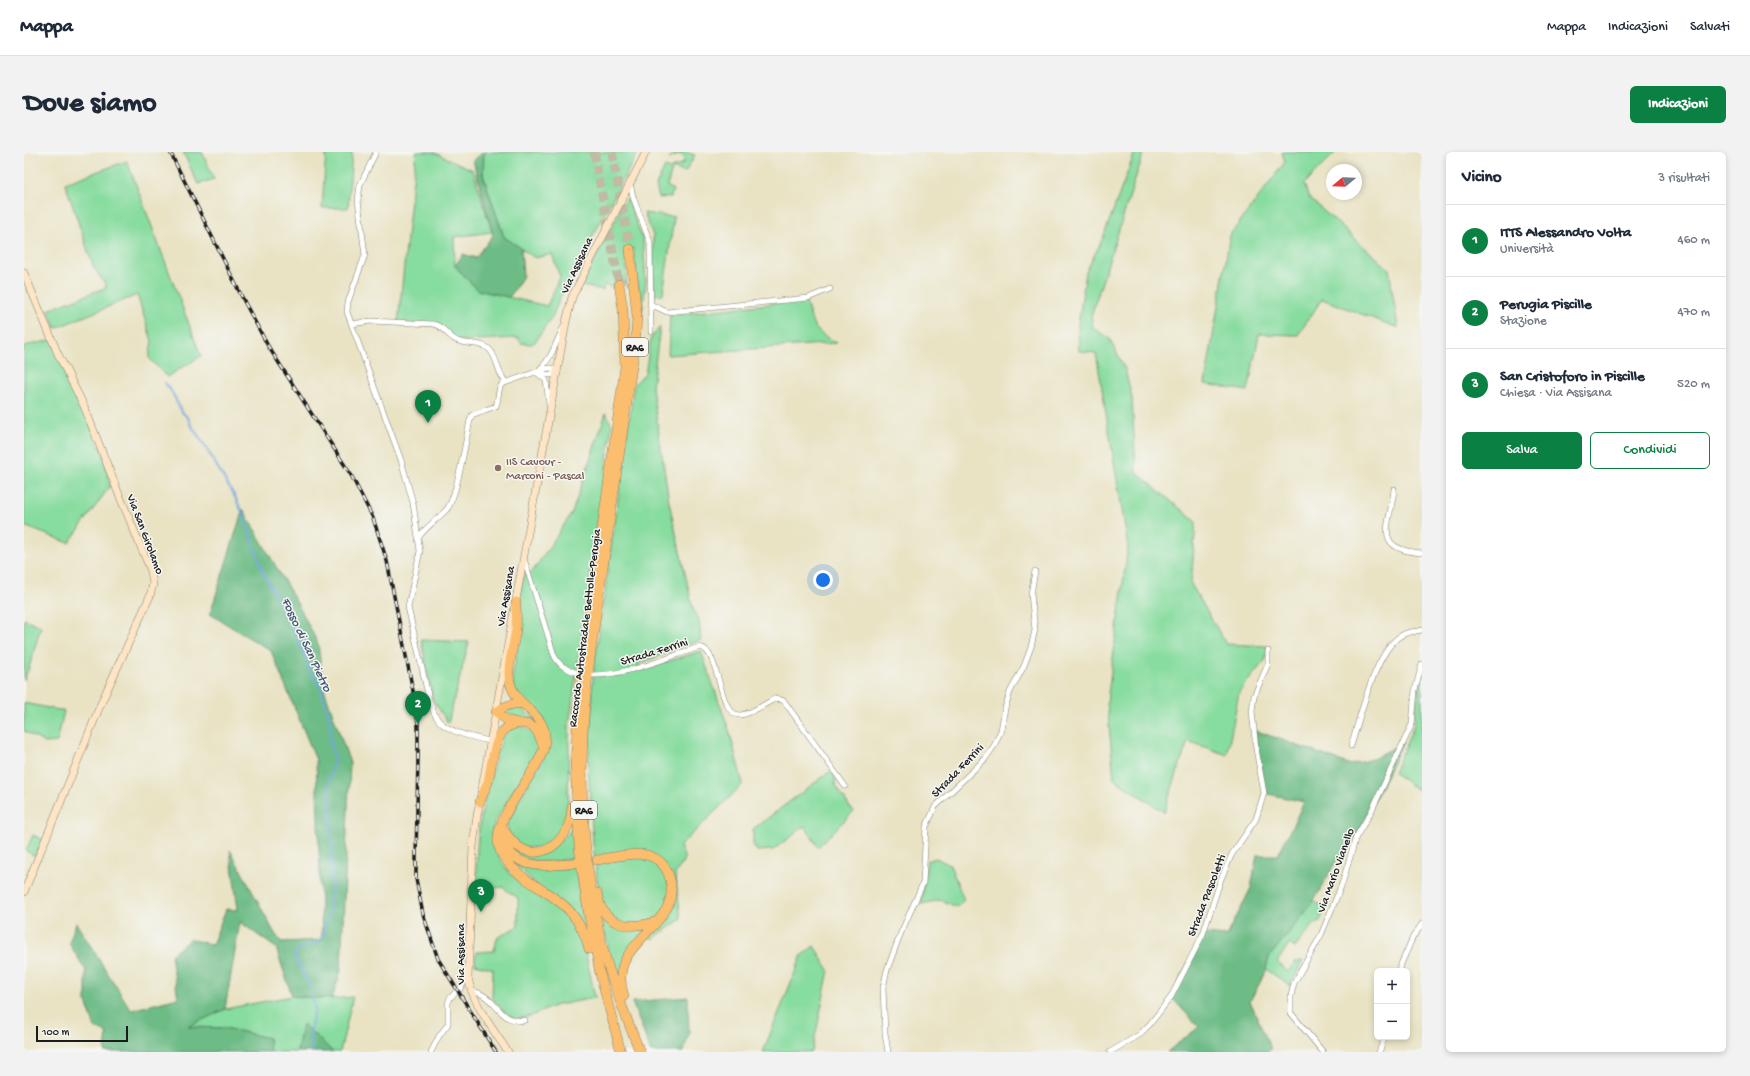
<!DOCTYPE html>
<html lang="it">
<head>
<meta charset="utf-8">
<style>
	body { margin:0; font-family:"Gochi Hand",sans-serif; background:#f2f2f3; color:#1f2937 }
	.controls { position:absolute; right:12px; bottom:12px; display:grid; overflow:hidden; border-radius:6px; box-shadow:0 2px 6px #0003 }
	.controls button { width:36px; height:36px; display:grid; place-items:center; padding:0; border:0; border-bottom:1px solid #e0e1e3; background:#fff; color:#1f2937; font:20px sans-serif }
	.compass { position:absolute; left:1302px; top:12px; width:36px; height:36px; border-radius:50%; background:#fff; box-shadow:0 2px 6px #0003; rotate:251deg }
	.scale { position:absolute; left:12px; bottom:10px; width:92px; box-sizing:border-box; padding-left:4px; border:2px solid #1c1c1c; border-top:0; font-size:11px; line-height:14px; white-space:nowrap; color:#1c1c1c; -webkit-text-stroke:3px #f6f6f2; paint-order:stroke }
	.you { position:absolute; left:799px; top:428px; width:14px; height:14px; margin:-10px; border:3px solid #fff; border-radius:50%; background:#1a73e8; box-shadow:0 0 0 6px #1a73e833 }
	.badge { display:grid; place-items:center; width:26px; height:26px; border-radius:50%; background:#0b8043; color:#fff; font-size:13px; font-weight:700 }
	.pin { position:absolute; translate:-50% -33px; filter:drop-shadow(0 1px 2px #0008) }
	.pin::after { content:''; position:absolute; top:21px; width:14px; height:12px; background:inherit; clip-path:polygon(0 0,100% 0,50% 100%) }
	.list { margin:0; padding:0; list-style:none }
	h2 { display:flex; justify-content:space-between; align-items:center; height:52px; margin:0; padding:0 16px; font-size:17px }
	h2 small { font-size:13px; font-weight:400; color:#747a83 }
	.list li { display:grid; grid-template-columns:26px 1fr auto; gap:12px; align-items:center; box-sizing:border-box; height:72px; padding:0 16px; border-top:1px solid #e0e1e3 }
	.list b { display:block; font-size:15px; white-space:nowrap }
	.list p { margin:0; font-size:13px; white-space:nowrap; color:#747a83 }
	.list em { font-size:13px; font-style:normal; color:#747a83 }
	.actions { display:flex; gap:8px; padding:12px 16px }
	.actions a { flex:1; padding:9px 0; border:1px solid #0b8043; border-radius:6px; text-align:center; font-size:14px; color:#0b8043 }
	.actions .main { background:#0b8043; color:#fff }
	.map { position:relative; flex:none; width:1398px; height:900px; overflow:hidden; border-radius:6px }
	header { display:flex; align-items:center; gap:24px; box-sizing:border-box; height:56px; padding:0 20px; background:#fff; border-bottom:1px solid #e0e1e3 }
	header strong { font-size:19px }
	nav { display:flex; gap:22px; margin-inline-start:auto; font-size:14px }
	.intro { display:flex; align-items:center; justify-content:space-between; box-sizing:border-box; height:96px; padding:0 24px }
	h1 { margin:0; font-size:28px }
	.button { padding:10px 18px; border-radius:6px; background:#0b8043; color:#fff; font-size:14px; font-weight:700 }
	main { display:flex; gap:24px; padding:0 24px }
	aside { flex:1; background:#fff; border-radius:6px; box-shadow:0 2px 6px #0003 }
	.map>svg:first-child { display:block }
	.green { fill:#87dc9f; stroke:#527c5e }
	.forest { fill:#6dbc86; stroke:#446c51 }
	.lines { fill:none; stroke-linecap:round; stroke-linejoin:round }
	.stream { stroke:#74a6df; stroke-width:2 }
	.highway-tunnel { stroke:#c0bba2; stroke-width:9; stroke-dasharray:9 4.5; stroke-linecap:butt }
	.street-casing { stroke:#828070; stroke-width:6 }
	.secondary-casing { stroke:#828070; stroke-width:8 }
	.highway-casing { stroke:#828070; stroke-width:10 }
	.street { stroke:#fff; stroke-width:5 }
	.secondary { stroke:#fde5c5; stroke-width:7 }
	.highway { stroke:#fbbe6e; stroke-width:9 }
	.rail-casing { stroke:#1c1c1c; stroke-width:3.5 }
	.rail { stroke:#f6f6f2; stroke-width:2; stroke-dasharray:6; stroke-linecap:butt }
	.education-dot { fill:#8d6e63; stroke:#f6f6f2; stroke-width:1.5 }
	.labels { text-anchor:middle; stroke-width:3; stroke-linejoin:round; paint-order:stroke }
	.shield { fill:#f6f6f2; stroke:#5d5d5c; stroke-width:1 }
	.shield-label { font-size:11px; font-weight:bold; fill:#1c1c1c }
	.street-label { font-size:12px; fill:#1c1c1c; stroke:#f6f6f2 }
	.education-label { font-size:12px; fill:#785e54; stroke:#f6f6f2; text-anchor:start }
	.water-label { font-size:13px; font-style:italic; fill:#445a74; stroke:#f6f6f2 }
</style>
</head>
<body>
<header>
<strong>Mappa</strong>
<nav><a>Mappa</a><a>Indicazioni</a><a>Salvati</a></nav>
</header>
<div class="intro"><h1>Dove siamo</h1><a class="button">Indicazioni</a></div>
<main>
<div class="map">
<svg width="1398" height="900" viewBox="0 0 1398 900">
	<rect width="100%" height="100%" fill="#f6f6f2"/>
	<filter id="ink" filterUnits="userSpaceOnUse"><feTurbulence type="fractalNoise" baseFrequency=".025" numOctaves="2"/><feDisplacementMap in="SourceGraphic" scale="8" xChannelSelector="R" yChannelSelector="G"/><feConvolveMatrix kernelMatrix="1 2 1 2 8 2 1 2 1" color-interpolation-filters="sRGB"/></filter>
	<filter id="wash" filterUnits="userSpaceOnUse"><feTurbulence type="fractalNoise" baseFrequency=".012" numOctaves="4" result="noise"/><feDisplacementMap in="SourceGraphic" scale="16" xChannelSelector="R" yChannelSelector="G"/><feGaussianBlur stdDeviation="0.9" result="paint"/><feColorMatrix in="noise" values="0 0 0 0 0 0 0 0 0 0 0 0 0 0 0 0 0 1.4 0 .05"/><feComposite in="paint" operator="in"/></filter>
	<g filter="url(#wash)">
		<rect width="100%" height="100%" fill="#e9e3c4"/>
		<!-- green -->
		<path class="green" d="M 159,0 L 178,0 L 190,27 L 174,32 Z
			M 302,0 L 328,0 L 324,56 L 298,56 Z
			M 392,0 L 409,0 L 449,18 L 468,80 L 430,85 L 431,114 L 454,138 L 523,154 L 536,125 L 528,102 L 511,106 L 480,85 L 459,23 L 460,0 L 614,0 L 564,93 L 548,130 L 541,135 L 529,163 L 512,189 L 508,192 L 497,191 L 495,186 L 433,189 L 417,174 L 374,171 Z
			M 654,0 L 662,0 L 671,3 L 661,20 L 647,16 L 660,11 L 660,6 L 657,2 L 645,7 Z
			M 1111,0 L 1120,0 L 1067,164 L 1069,176 L 1085,186 L 1101,217 L 1108,246 L 1112,320 L 1172,370 L 1167,432 L 1202,492 L 1243,494 L 1242,507 L 1215,540 L 1203,603 L 1164,589 L 1140,660 L 1090,627 L 1083,550 L 1104,394 L 1072,201 L 1055,199 L 1054,173 L 1062,120 L 1079,86 Z
			M 1258,0 L 1312,0 L 1280,32 L 1285,46 L 1365,117 L 1374,176 L 1298,147 L 1274,183 L 1235,182 L 1224,239 L 1181,232 L 1206,83 L 1261,10 Z
			M 103,9 L 177,204 L 143,225 L 125,206 L 128,189 L 113,143 L 32,176 L 24,158 L 83,135 L 69,114 L 41,31 Z
			M 641,15 L 648,18 L 643,34 L 649,38 L 647,45 L 635,46 L 632,33 Z
			M 603,46 L 619,88 L 622,129 L 618,161 L 609,96 L 602,99 L 603,137 L 601,130 L 592,132 L 591,137 L 580,132 L 579,138 L 557,134 Z
			M 620,61 L 650,65 L 639,142 L 629,143 L 629,83 Z
			M 781,148 C 790,174 787,178 813,191 L 644,203 L 646,163 Z
			M 636,175 L 628,235 L 645,350 L 669,457 L 675,468 L 677,488 L 614,512 L 618,518 L 677,499 L 705,578 L 719,632 L 656,694 L 661,707 L 651,722 L 657,767 L 629,787 L 617,781 L 593,829 L 576,762 C 591,772 592,778 612,777 L 588,765 L 578,753 L 573,728 L 569,691 L 564,614 L 569,523 L 610,233 L 621,221 L 627,186 Z
			M 28,188 L 81,307 L 86,334 L 45,391 L 0,374 L 0,194 Z
			M 582,261 L 588,274 L 545,574 L 544,664 L 534,687 L 522,695 L 498,696 L 484,679 L 483,670 L 521,603 L 524,587 L 490,537 L 488,525 L 493,501 L 494,451 L 499,425 L 509,419 L 548,361 Z
			M 0,467 L 17,474 L 5,516 L 0,528 Z
			M 397,488 L 445,490 L 424,571 L 409,548 Z
			M 1398,523 L 1398,641 L 1370,621 L 1390,573 L 1394,539 Z
			M 0,551 L 40,559 L 33,590 L 21,591 L 0,579 Z
			M 495,554 L 516,573 L 488,568 L 481,563 L 480,558 Z
			M 497,574 C 512,580 516,588 513,604 L 470,671 L 468,683 L 470,697 L 485,721 L 514,741 L 550,770 L 561,797 L 571,846 L 533,853 L 507,864 L 492,867 L 482,862 L 468,846 L 469,817 L 451,812 L 452,800 L 470,799 L 473,786 L 494,774 L 494,746 L 478,735 L 464,737 L 465,745 L 452,749 C 452,728 452,706 454,685 C 458,650 469,616 479,583 L 487,577 Z
			M 808,618 L 811,626 L 811,632 L 829,660 L 794,695 L 781,674 L 749,698 L 733,699 L 729,692 L 729,677 Z
			M 549,674 L 552,706 C 532,709 514,714 496,703 C 492,700 488,699 486,695 L 496,700 L 509,702 L 541,685 Z
			M 9,683 L 20,688 L 11,704 L 2,699 Z
			M 912,706 L 926,713 L 940,748 L 933,755 L 917,748 L 897,752 L 903,709 Z
			M 485,707 C 491,709 496,714 502,715 C 518,720 536,716 553,714 L 560,775 Z
			M 1290,749 L 1301,756 L 1296,769 L 1288,774 L 1271,796 L 1265,792 L 1253,810 L 1264,820 L 1271,810 L 1279,809 L 1266,834 L 1242,817 L 1245,805 Z
			M 790,794 L 805,818 L 788,900 L 739,900 L 778,803 Z
			M 268,844 L 308,847 L 329,845 L 316,900 L 308,900 L 278,874 L 273,900 L 246,900 L 244,886 L 201,876 L 163,875 L 201,857 Z"/>
		<!-- forest -->
		<path class="forest" d="M 460,0 L 459,23 L 480,85 L 497,96 L 499,124 L 487,143 L 484,145 L 454,138 L 431,114 L 439,102 L 452,106 L 469,83 L 449,8 Z
			M 219,357 L 278,460 L 294,492 L 300,537 L 326,611 L 317,818 L 308,847 L 268,844 L 252,796 L 216,770 L 201,857 L 164,875 L 201,876 L 245,886 L 246,900 L 81,900 L 83,881 L 71,876 L 62,850 L 62,819 L 45,791 L 52,771 L 107,858 L 154,846 L 147,803 L 166,787 L 188,793 L 202,757 L 214,758 L 206,698 L 250,780 L 257,790 L 298,788 L 292,608 L 247,499 L 186,462 Z
			M 1230,578 L 1327,613 L 1351,606 L 1379,590 L 1332,685 L 1311,711 L 1288,752 L 1245,805 L 1241,821 L 1226,849 L 1247,897 L 1243,900 L 1143,900 L 1175,875 L 1147,845 L 1179,782 L 1203,784 L 1227,736 L 1233,703 L 1254,703 L 1280,650 L 1240,641 Z
			M 664,845 L 665,882 L 659,900 L 627,900 L 608,850 Z
			M 279,872 L 309,900 L 273,900 Z"/>
		<g class="lines">
			<!-- stream -->
			<path class="stream" d="M 141,231 L 149,242 L 157,259 L 164,266 L 167,273 L 181,294 L 211,345 L 220,364 L 239,420 L 274,487 L 283,509 L 287,523 L 295,532 L 306,568 L 307,594 L 311,607 L 305,628 L 308,692 L 308,734 L 304,765 L 299,783 L 292,792 C 282,793 275,794 270,804 L 287,837
				M 288,844 C 293,862 289,859 287,875 C 286,883 287,892 288,900"/>
		</g>
	</g>
	<g filter="url(#ink)">
		<g class="lines">
			<!-- highway-tunnel -->
			<path class="highway-tunnel" d="M 570,0 L 595,132
				M 588,0 L 606,97"/>
			<defs>
				<path id="street" d="M 352,0 L 336,33 L 334,48 L 341,103 L 324,150 L 323,160 L 377,308 L 389,351 L 396,399 L 384,455 L 405,547 C 407,554 410,564 416,570 C 427,581 451,586 466,589
					M 606,31 L 609,45 L 626,90 L 627,180
					M 626,152 L 643,160 L 784,146 L 806,137
					M 328,172 L 347,169 L 409,172 C 422,175 423,185 434,189 C 444,193 457,190 465,197 C 474,205 473,222 482,230
					M 516,217 C 528,206 532,190 539,176
					M 512,220 L 522,228 L 525,252
					M 517,221 L 525,223 L 533,222
					M 1370,337 C 1367,372 1346,397 1398,401
					M 395,385 C 403,374 414,367 423,357 C 433,345 442,287 446,268 L 448,263 L 472,254 C 475,247 473,238 478,232 L 520,217 L 527,216 L 534,220
					M 500,407 L 530,503 C 535,514 542,517 554,521
					M 569,523 C 605,523 641,506 676,495 C 697,499 693,563 716,563 C 725,563 743,551 752,546 L 760,549 L 821,634
					M 1327,594 C 1336,566 1352,494 1380,482 C 1385,479 1392,480 1398,478
					M 1374,819 L 1389,785 L 1398,772
					M 436,837 L 439,832 L 441,818 L 445,816
					M 447,839 C 473,842 474,873 501,868
					M 407,900 L 415,884 L 424,872 L 424,851 L 426,846 L 432,840
					M 864,900 L 861,881 L 859,836 L 863,818 L 876,783 L 899,731 L 902,675 L 911,655 L 961,607 L 970,594 L 977,578 L 981,556 L 986,540 L 1000,514 L 1007,495 L 1011,478 L 1007,442 L 1011,419
					M 1086,900 L 1115,883 L 1126,872 L 1147,845 L 1179,782 L 1197,727 L 1208,702 L 1232,667 L 1240,641 L 1232,597 L 1228,559 L 1230,544 L 1244,512 L 1244,499
					M 1299,900 L 1267,861 L 1267,844 L 1270,831 L 1297,783 L 1318,732 L 1332,685 L 1347,660 L 1388,572 L 1391,538 L 1398,512
					M 1355,900 L 1361,885"/>
				<path id="secondary" d="M 0,121 L 34,202 L 60,254 L 94,340 L 127,419 L 129,432 L 126,444 L 78,549 L 0,740
					M 484,900 C 469,877 450,854 444,826 L 449,694 L 453,664 L 542,170 L 548,145 L 622,0"/>
				<path id="highway" d="M 606,97 L 613,165 L 611,194 C 601,265 590,337 580,408 C 572,465 562,522 559,580 C 556,648 561,718 576,784 C 585,824 601,862 616,900
					M 595,132 L 599,158 L 601,215 L 556,530 L 551,612 L 555,695 L 562,747 L 576,822 L 597,900
					M 492,450 C 492,459 493,469 492,477 C 490,494 481,519 487,534 C 496,559 527,562 520,595 C 513,624 463,670 476,698 C 488,724 516,734 537,751 C 551,762 561,780 565,797
					M 494,571 L 483,568 L 472,560 C 482,553 488,551 500,552
					M 456,650 C 458,643 462,636 464,630 C 469,609 469,567 501,572 C 511,573 515,582 518,591
					M 478,674 C 501,722 547,697 548,654
					M 479,682 C 485,721 523,714 551,711
					M 573,708 C 597,704 634,691 645,724 C 648,733 648,744 644,754 C 628,786 585,799 600,844
					M 573,741 C 578,773 602,778 630,770"/>
			</defs>
			<!-- street casing -->
			<use href="#street" class="street-casing"/>
			<!-- secondary casing -->
			<use href="#secondary" class="secondary-casing"/>
			<!-- highway casing -->
			<use href="#highway" class="highway-casing"/>
			<!-- street -->
			<use href="#street" class="street"/>
			<!-- secondary -->
			<use href="#secondary" class="secondary"/>
			<!-- highway -->
			<use href="#highway" class="highway"/>
			<defs>
				<path id="rail" d="M 146,0 L 221,151 L 244,194 L 327,323 L 349,366 L 363,409 L 391,549 L 394,572 L 394,605 L 392,707 L 392,727 L 399,762 L 414,807 L 472,900"/>
			</defs>
			<!-- rail casing -->
			<use href="#rail" class="rail-casing"/>
			<!-- rail -->
			<use href="#rail" class="rail"/>
		</g>
	</g>
	<!-- markers -->
	<circle class="education-dot" cx="474" cy="316" r="4"/>
	<g class="labels">
		<!-- shield labels -->
		<g class="shield">
			<rect x="598" y="186" width="26" height="18" rx="3"/>
			<rect x="547" y="649" width="26" height="18" rx="3"/>
		</g>
		<g class="shield-label">
			<text x="611" y="199">RA6</text>
			<text x="560" y="662">RA6</text>
		</g>
		<!-- street labels -->
		<g class="street-label">
			<text transform="translate(552 113) rotate(-65)" y="4">Via Assisana</text>
			<text transform="translate(122 382) rotate(69)" y="4">Via San Girolamo</text>
			<text transform="translate(481 444) rotate(-80)" y="4">Via Assisana</text>
			<text transform="translate(560 476) rotate(-83)" y="4">Raccordo Autostradale Bettolle-Perugia</text>
			<text transform="translate(630 499) rotate(-17)" y="4">Strada Ferrini</text>
			<text transform="translate(933 618) rotate(-46)" y="4">Strada Ferrini</text>
			<text transform="translate(1311 718) rotate(-70)" y="4">Via Mario Vianello</text>
			<text transform="translate(1182 743) rotate(-69)" y="4">Strada Pascoletti</text>
			<text transform="translate(436 802) rotate(-90)" y="4">Via Assisana</text>
		</g>
		<!-- education labels -->
		<g class="education-label">
			<text x="482" y="313">IIS Cavour -<tspan x="482" dy="14">Marconi - Pascal</tspan></text>
		</g>
		<!-- water labels -->
		<g class="water-label">
			<text transform="translate(284 492) rotate(65)" y="5">Fosso di San Pietro</text>
		</g>
	</g>
</svg>
<div class="controls">
<button>+</button>
<button>−</button>
</div>
<svg class="compass" viewBox="-18 -18 36 36"><path d="M0-13l5 13h-10z" fill="#e53935"/><path d="M0 13l5-13h-10z" fill="#747a83"/></svg>
<div class="scale">100 m</div>
<div class="you"></div>
<div class="pin badge" style="left:404px;top:271px">1</div>
<div class="pin badge" style="left:394px;top:572px">2</div>
<div class="pin badge" style="left:457px;top:760px">3</div>
</div>
<aside>
<h2>Vicino<small>3 risultati</small></h2>
<ul class="list">
<li><span class="badge">1</span><div><b>ITTS Alessandro Volta</b><p>Università</p></div><em>460 m</em></li>
<li><span class="badge">2</span><div><b>Perugia Piscille</b><p>Stazione</p></div><em>470 m</em></li>
<li><span class="badge">3</span><div><b>San Cristoforo in Piscille</b><p>Chiesa · Via Assisana</p></div><em>520 m</em></li>
</ul>
<div class="actions"><a class="main">Salva</a><a>Condividi</a></div>
</aside>
</main>
</body>
</html>
